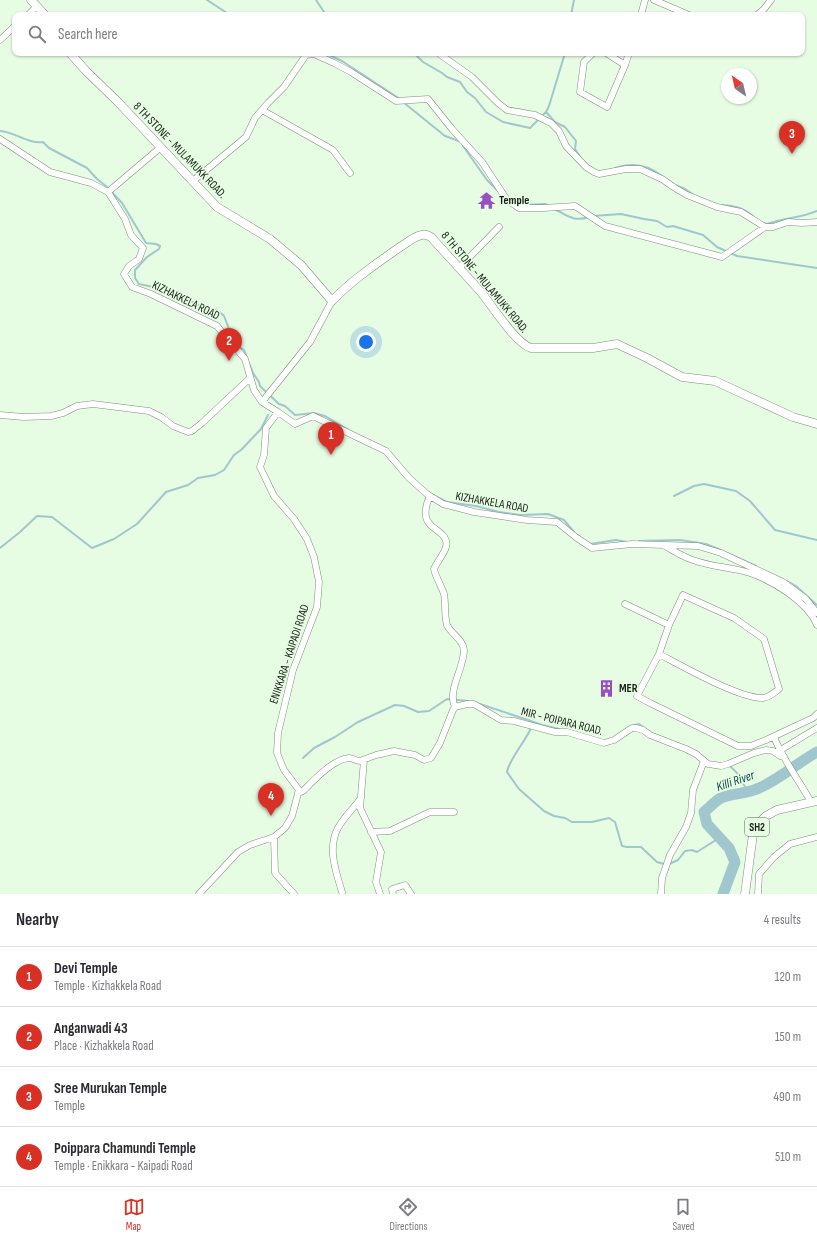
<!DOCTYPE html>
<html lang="en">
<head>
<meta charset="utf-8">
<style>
	body { margin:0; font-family:"Sofia Sans Condensed",sans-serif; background:#f7f7f7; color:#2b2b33 }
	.compass { position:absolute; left:721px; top:68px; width:36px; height:36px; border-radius:50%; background:#fff; box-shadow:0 1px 3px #0004; rotate:326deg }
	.you { position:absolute; left:366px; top:342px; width:14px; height:14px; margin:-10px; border:3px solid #fff; border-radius:50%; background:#1a73e8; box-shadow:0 0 0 6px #1a73e833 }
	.badge { display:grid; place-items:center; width:26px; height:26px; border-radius:50%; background:#d93025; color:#fff; font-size:13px; font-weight:700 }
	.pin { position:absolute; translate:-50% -33px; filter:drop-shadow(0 1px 2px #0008) }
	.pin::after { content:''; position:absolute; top:21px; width:14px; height:12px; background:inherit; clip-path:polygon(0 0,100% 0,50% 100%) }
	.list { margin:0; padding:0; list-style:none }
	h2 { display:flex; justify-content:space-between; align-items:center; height:52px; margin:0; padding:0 16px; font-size:17px }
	h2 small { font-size:13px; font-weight:400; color:#7c7c81 }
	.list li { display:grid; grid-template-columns:26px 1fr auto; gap:12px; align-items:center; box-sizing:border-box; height:60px; padding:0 16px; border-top:1px solid #e1e1e2 }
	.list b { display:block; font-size:15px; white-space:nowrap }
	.list p { margin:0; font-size:13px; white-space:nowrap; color:#7c7c81 }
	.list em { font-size:13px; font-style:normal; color:#7c7c81 }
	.icon { flex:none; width:22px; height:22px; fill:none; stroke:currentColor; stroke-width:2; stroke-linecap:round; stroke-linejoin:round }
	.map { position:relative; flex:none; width:817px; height:894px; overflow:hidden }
	.search { position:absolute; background:#fff; box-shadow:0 1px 3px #0004; left:12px; right:12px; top:12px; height:44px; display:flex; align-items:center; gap:10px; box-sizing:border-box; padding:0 14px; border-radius:8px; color:#7c7c81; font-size:15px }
	.sheet { height:292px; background:#fff }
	nav { display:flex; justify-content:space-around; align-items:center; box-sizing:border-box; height:56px; border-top:1px solid #e1e1e2; background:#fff; font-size:11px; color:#7c7c81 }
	nav a { display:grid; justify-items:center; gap:2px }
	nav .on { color:#d93025 }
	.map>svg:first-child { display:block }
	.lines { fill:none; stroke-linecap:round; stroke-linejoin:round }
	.stream { stroke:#a1c7ce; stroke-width:2 }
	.river { stroke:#a1c7ce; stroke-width:11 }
	.minor-casing { stroke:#7c8f79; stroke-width:7 }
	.major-casing { stroke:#7c8f79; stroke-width:9 }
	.minor { stroke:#fff; stroke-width:6 }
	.major { stroke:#fff; stroke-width:8 }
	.labels { text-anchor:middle; stroke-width:3; stroke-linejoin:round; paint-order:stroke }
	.shield { fill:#e6fce3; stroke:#566254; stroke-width:1 }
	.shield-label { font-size:11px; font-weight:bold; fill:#182017 }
	.street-label { font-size:12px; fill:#182017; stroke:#e6fce3 }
	.poi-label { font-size:12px; font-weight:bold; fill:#182017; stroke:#e6fce3; text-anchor:start }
	.water-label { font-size:13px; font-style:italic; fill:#144c54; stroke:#e6fce3 }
</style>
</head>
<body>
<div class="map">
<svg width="817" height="894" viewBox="0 0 817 894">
	<rect width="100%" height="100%" fill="#e6fce3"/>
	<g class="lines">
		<!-- stream -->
		<path class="stream" d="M 207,0 L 230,15 L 239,15
			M 316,0 L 326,15
			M 571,15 L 574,0
			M 325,53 L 342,61 L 400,99
			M 414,53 L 423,62 L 442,73 L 447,77 L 460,82 L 467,92 L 475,98 L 486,112 L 503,122 L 530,128 L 546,112 L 549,106 L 565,53
			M 403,102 L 445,136 L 459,141
			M 546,112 L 555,122 L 565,127 L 576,141 L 575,149 L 580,157
			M 0,131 C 15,132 28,144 43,142 L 49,148 L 87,168 L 97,179 L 107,187 L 122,203 L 146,243 L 156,244 L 160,246 L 159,249 L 147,257 L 135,270 L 135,278 L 139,284 L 163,289 L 168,289 L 202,307 L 217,310 L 224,316 L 231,334 L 236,339 L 238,346 L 244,350 L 247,357
			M 463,146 L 487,180 L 498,191
			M 615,168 C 633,162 648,165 662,176
			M 675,185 L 685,189 L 694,195
			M 522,205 L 545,204 L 549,206
			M 721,205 C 733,205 744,208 753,216
			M 554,209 C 569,216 573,222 589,217
			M 593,216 L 621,214 L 644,219 L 657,221 L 667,227 L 673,226 L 703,235 L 717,247 L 737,256 L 817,268
			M 763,223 L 767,224 C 783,218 801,218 817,211
			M 249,363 L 253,373 L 259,382 L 260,386 L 279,404 L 285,406 L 295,415 L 314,413 L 325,416 L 349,430
			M 674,496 L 694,486 L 704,484 L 736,491 L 750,501 L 775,530 L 817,540
			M 437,497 L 447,502 L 476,506 L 499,512 L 520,515 L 548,514 L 564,520 L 574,532
			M 639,541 L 680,540 L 706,544 L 721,550
			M 590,544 L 616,540 L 627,542
			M 0,548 L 20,532 L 37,516 L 52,517 L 92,548 L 114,539 L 137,524 L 166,492 L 188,485 L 198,478 L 215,475 L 224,470 L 234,455 L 241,450 L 261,429 L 268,415
			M 727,553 L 756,566
			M 787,581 L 796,586 L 817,605
			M 480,704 L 528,720 L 529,723
			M 528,720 L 542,725 L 559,729
			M 632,726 L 639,724 L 652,733
			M 530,727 L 530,730 C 524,743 509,760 507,772 L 519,789 L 544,811 L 554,816 L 565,818 L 572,822 L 592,822 L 609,818 L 615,822 L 622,846 L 627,847 L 641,847 L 657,862 L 664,864
			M 303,758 L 314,748 L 335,737 L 358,722 L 395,705 L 404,706 L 418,712 L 429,711 L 447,699 L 468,701
			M 729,765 L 737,773 L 748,792
			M 669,864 L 678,860 L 685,851 L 692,850 L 697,852 L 719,838"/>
		<!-- river -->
		<path class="river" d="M 723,894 L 735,862 L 729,848 L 707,824 L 704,812 C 709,808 715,801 721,798 C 733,793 747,794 759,788 C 780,779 797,763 817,752"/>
		<defs>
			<path id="minor" d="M 654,0 L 689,15
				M 28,15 L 37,6
				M 641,15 L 645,0
				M 757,15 L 764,9 L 771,0
				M 0,40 L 15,26
				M 438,53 L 472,77 L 498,103 L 507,110 L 535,115 L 551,123 L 559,131 L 566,146 L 586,167 L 594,172 L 599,174 L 626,169 L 640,169 L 662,179 L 675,188 L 687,195 L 717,207 L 741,212 L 765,227 L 773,227 L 788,222 L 802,223 L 817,222
				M 593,53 L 584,62 L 580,92 L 607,107 L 625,65 L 629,53
				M 606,53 L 625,65
				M 262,110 L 333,150 L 350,173
				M 0,139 L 50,172 L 91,183 L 108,192 L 125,219 L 131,235 L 143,248 L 139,259 L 129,266 L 124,274 L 132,287 L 151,294 L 217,326 L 245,359 L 254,390 L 262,402 L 278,412 L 295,424 L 313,416 L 386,451 L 409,478 L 427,494 L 443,504 L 474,512 L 527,520 L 557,522 L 577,538 L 592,548 L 632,544 L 698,546 L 721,553 L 783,582 L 806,599 L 817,613
				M 193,181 L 246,137 L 255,118 L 268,103 L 284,87 L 306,55 L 314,54 L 334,63 L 351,72 L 396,101 L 428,99 L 452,129 L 482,162 L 507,200 L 519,208 L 543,208 L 575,206 L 605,226 L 722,257 L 765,227
				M 108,192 L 161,147
				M 459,268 L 499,227
				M 262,402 L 310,342 L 332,301
				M 0,415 L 24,417 L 51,416 L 63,413 L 77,406 L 93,404 L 149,411 L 161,417 L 173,426 L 188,432 L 192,431 L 202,423 L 250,378
				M 430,496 C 427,502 425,511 426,517 C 428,530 450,532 446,547 C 444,554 437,562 434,569 C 436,578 441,585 444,594 C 446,604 444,615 447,625 C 451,634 463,639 464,650 C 464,668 447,691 455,707
				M 665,546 C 674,551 683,557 693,560 C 711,567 731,567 750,573 C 773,581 808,602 817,625
				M 625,604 L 669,625 L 659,654 L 637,696 L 650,703 L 738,746 L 751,746 L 766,740 L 813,718 L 817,714
				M 659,654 C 682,666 740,699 763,698 C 770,697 774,693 779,689 L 764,639 L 734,618 L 683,595 L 669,625
				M 774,737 C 783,760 799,780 811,802
				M 779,751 L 817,728
				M 364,760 L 360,808 L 381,852 L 376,882 L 380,894
				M 298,793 L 303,791 C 313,781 333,759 349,758 C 353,758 356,761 360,761 L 376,755 L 394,751 L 415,755 L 424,760 L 431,758 L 440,743 L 453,710 L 455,707 L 467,704 L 474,704 L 501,720 L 514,721 L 555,732 L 567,732 L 604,743 L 614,740 L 632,728 L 636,728 L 643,730 L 650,735 L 686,749 L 696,754 L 708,764 L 715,765 L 721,766 L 728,764 L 754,753 L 766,750 L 773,751 L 780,756 L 784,757
				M 371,832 L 390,831 L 430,812 L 454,812
				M 274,837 L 275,873 L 294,894
				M 342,892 C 336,872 327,848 338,828 C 344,817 354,808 361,798
				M 199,894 L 238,852 L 250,845 L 274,837 L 285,828 L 292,816 L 299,790 L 284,770 L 277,753 L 278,733 L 293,670 L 317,607 L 319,582 L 314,557 L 307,539 L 294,519 L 274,496 L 260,467 L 264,455 L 266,428 L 278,412
				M 393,894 L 392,889 L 405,885 L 411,894
				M 661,894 L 662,878 L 670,855 L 686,827 L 691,813 L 693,790 L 704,761
				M 758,894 L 759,874 L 774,857 L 790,844 L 817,837"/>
			<path id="major" d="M 31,0 L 45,15
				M 70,53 L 86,71 L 118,102 L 217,207 L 270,239 L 301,265 L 332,301 C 352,280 376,264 400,247 C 407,243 414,236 422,235 C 425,234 427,235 431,237 C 447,255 464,273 480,291 C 492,305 515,343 531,348 L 593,348 L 617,344 L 647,358 L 682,377 L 715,381 L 793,417 L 817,424
				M 745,894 L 753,834 L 759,823 L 766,816 L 777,810 L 817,801"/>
		</defs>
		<!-- minor casing -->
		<use href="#minor" class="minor-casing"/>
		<!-- major casing -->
		<use href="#major" class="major-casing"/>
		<!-- minor -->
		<use href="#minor" class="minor"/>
		<!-- major -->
		<use href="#major" class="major"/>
	</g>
	<!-- icons -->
	<defs>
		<symbol id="temple-bare" viewBox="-9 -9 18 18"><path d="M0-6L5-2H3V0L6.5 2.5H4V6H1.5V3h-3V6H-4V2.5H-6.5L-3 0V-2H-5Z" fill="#994ec1" stroke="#e6fce3" stroke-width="2.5" paint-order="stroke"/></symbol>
		<symbol id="building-bare" viewBox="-9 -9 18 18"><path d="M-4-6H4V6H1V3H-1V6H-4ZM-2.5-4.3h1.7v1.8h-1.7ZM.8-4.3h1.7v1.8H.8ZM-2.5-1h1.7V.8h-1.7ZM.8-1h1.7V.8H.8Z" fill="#994ec1" stroke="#e6fce3" stroke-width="2.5" paint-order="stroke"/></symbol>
	</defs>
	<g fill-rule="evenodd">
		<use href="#temple-bare" x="474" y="188" width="25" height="25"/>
		<use href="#building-bare" x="594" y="676" width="25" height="25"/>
	</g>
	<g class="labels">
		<!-- shield labels -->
		<rect class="shield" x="745" y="818" width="24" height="18" rx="3"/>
		<g class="shield-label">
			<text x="757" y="831">SH2</text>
		</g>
		<!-- street labels -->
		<g class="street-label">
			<text transform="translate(180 150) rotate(46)" y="4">8 TH STONE - MULAMUKK ROAD.</text>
			<text transform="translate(485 282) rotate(50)" y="4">8 TH STONE - MULAMUKK ROAD.</text>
			<text transform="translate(186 300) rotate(26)" y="4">KIZHAKKELA ROAD</text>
			<text transform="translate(492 502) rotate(10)" y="4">KIZHAKKELA ROAD</text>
			<text transform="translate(289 654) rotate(-72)" y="4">ENIKKARA - KAIPADI ROAD</text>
			<text transform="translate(562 721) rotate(14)" y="4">MIR - POIPARA ROAD.</text>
		</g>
		<!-- poi labels -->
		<g class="poi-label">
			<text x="499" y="204">Temple</text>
			<text x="619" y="692">MER</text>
		</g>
		<!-- water labels -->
		<g class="water-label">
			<text transform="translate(735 780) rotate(-19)" y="5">Killi River</text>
		</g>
	</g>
</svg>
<svg class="compass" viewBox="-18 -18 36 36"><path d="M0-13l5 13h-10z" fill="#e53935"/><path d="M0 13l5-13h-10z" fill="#7c7c81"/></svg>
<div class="you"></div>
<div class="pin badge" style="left:331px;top:455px">1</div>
<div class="pin badge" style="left:229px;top:361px">2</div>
<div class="pin badge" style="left:792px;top:154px">3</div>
<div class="pin badge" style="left:271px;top:816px">4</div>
<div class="search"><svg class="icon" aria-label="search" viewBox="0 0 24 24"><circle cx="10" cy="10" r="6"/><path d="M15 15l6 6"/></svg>Search here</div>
</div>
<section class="sheet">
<h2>Nearby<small>4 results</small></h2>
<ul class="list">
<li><span class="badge">1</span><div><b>Devi Temple</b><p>Temple · Kizhakkela Road</p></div><em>120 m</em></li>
<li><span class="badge">2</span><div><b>Anganwadi 43</b><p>Place · Kizhakkela Road</p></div><em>150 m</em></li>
<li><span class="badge">3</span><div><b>Sree Murukan Temple</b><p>Temple</p></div><em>490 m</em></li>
<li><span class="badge">4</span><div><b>Poippara Chamundi Temple</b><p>Temple · Enikkara - Kaipadi Road</p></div><em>510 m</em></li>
</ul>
</section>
<nav>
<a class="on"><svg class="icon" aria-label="map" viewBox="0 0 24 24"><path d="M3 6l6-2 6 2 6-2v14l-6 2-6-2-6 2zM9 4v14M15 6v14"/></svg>Map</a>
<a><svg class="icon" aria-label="directions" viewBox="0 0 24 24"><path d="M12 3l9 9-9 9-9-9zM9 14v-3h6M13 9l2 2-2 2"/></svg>Directions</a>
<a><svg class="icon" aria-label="saved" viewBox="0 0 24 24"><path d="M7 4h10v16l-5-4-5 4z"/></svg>Saved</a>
</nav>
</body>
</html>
